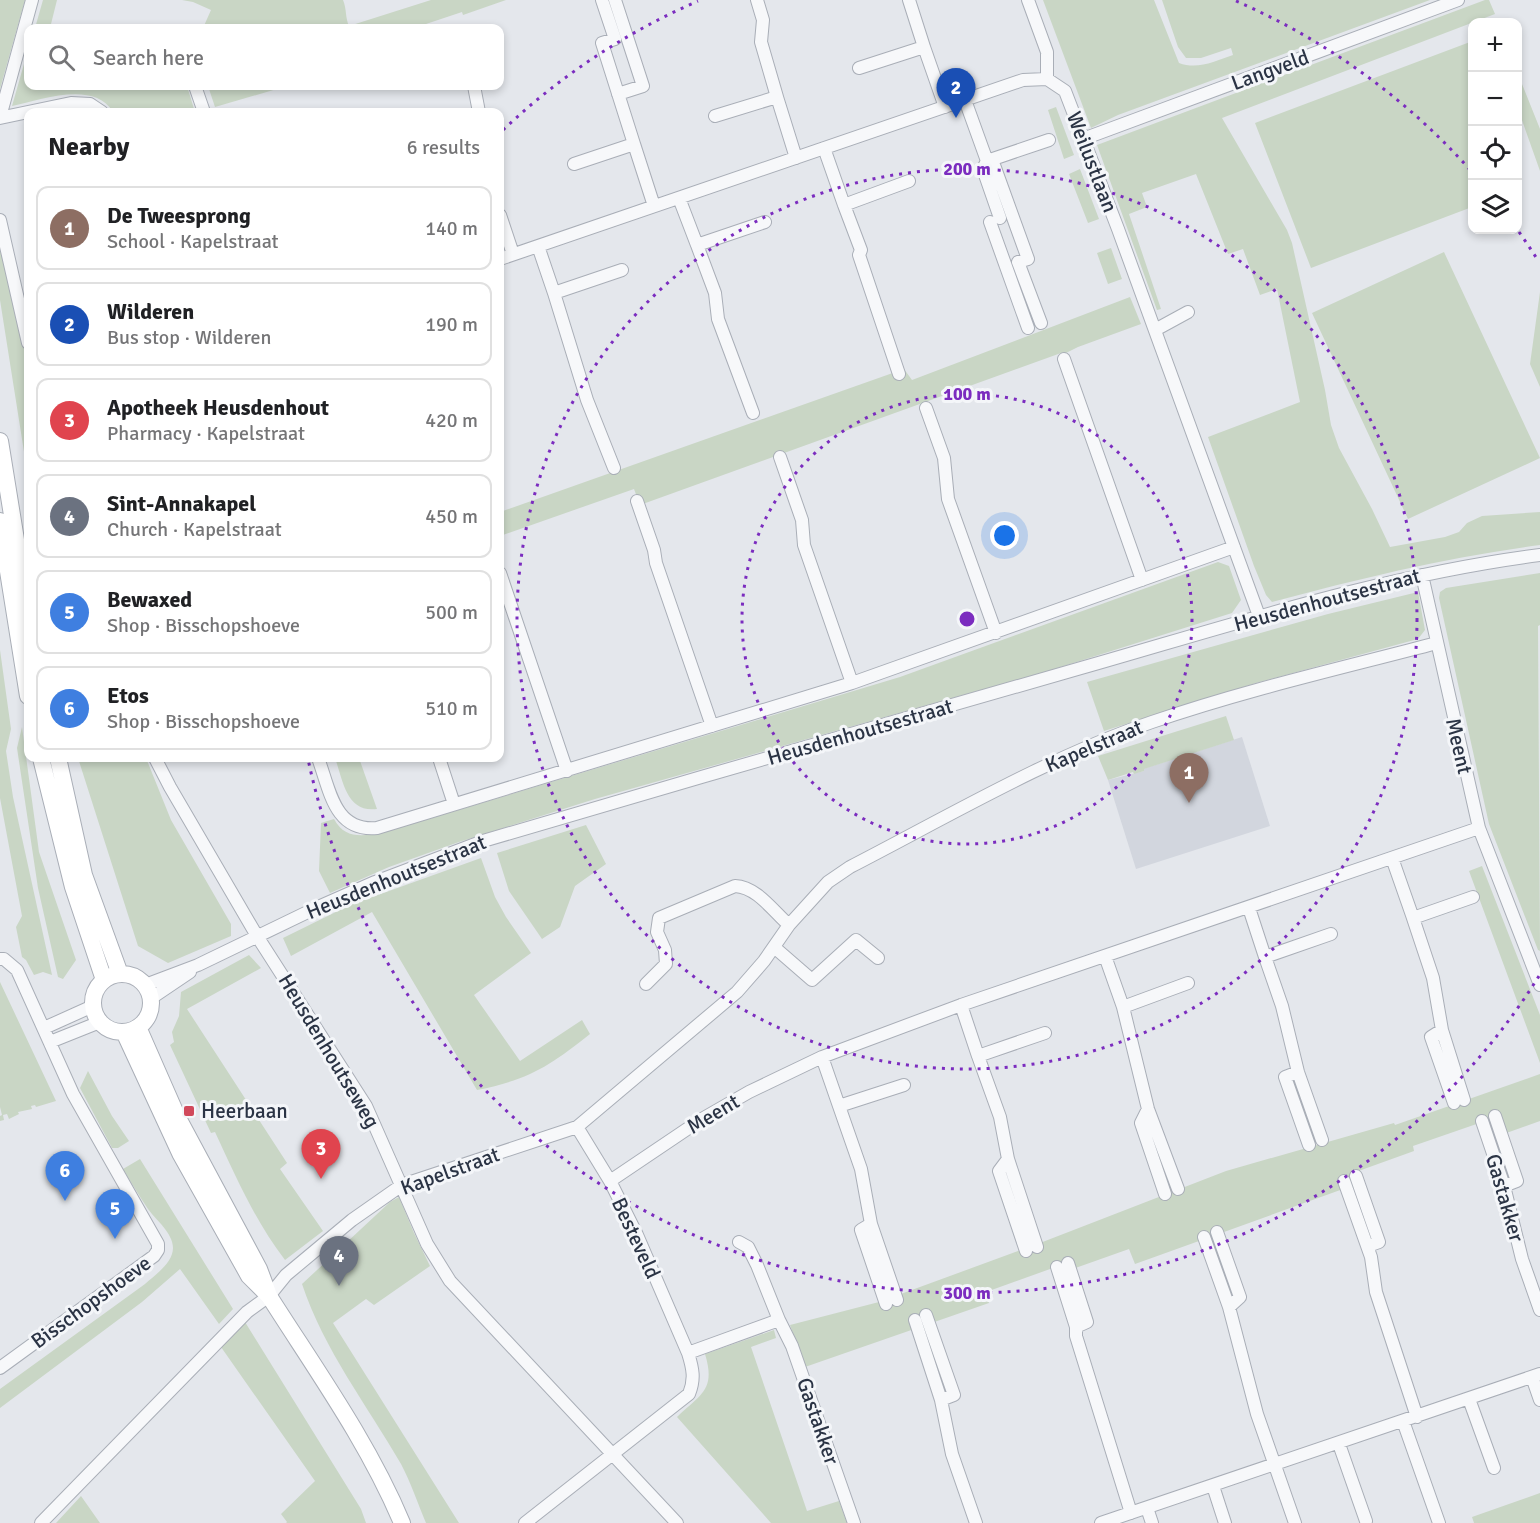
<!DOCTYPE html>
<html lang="en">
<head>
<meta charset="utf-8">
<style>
	body { margin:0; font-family:Signika,sans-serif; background:#f6f6f6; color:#202124 }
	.controls { position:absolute; right:18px; top:18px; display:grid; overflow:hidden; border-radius:12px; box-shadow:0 3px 9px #0003 }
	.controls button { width:54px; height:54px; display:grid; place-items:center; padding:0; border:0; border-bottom:2px solid #e0e0e0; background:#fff; color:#202124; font:30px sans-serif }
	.you { position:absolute; left:1005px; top:536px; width:21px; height:21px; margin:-15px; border:4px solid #fff; border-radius:50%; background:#1a73e8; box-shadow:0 0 0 9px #1a73e833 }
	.badge { display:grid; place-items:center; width:39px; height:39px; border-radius:50%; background:#db2777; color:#fff; font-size:20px; font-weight:700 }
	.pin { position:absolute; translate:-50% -50px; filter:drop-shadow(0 2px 3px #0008) }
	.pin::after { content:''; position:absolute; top:32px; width:21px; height:18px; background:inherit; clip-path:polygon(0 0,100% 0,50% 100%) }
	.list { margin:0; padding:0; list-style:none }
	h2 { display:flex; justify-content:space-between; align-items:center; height:78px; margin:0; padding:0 24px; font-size:26px }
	h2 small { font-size:20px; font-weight:400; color:#757577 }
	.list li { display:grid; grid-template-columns:39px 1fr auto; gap:18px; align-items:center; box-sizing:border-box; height:84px; margin:0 12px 12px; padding:0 12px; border:2px solid #e0e0e0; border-radius:12px }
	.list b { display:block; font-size:22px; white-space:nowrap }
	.list p { margin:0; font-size:20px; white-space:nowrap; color:#757577 }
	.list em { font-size:20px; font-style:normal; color:#757577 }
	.icon { flex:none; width:33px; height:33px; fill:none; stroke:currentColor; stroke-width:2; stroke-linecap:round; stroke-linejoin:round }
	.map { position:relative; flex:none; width:1540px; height:1523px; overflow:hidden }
	.search { position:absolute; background:#fff; box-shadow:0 3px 9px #0003; left:24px; top:24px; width:480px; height:66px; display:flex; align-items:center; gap:15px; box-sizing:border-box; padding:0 21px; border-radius:12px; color:#757577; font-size:22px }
	.panel { position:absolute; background:#fff; box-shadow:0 3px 9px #0003; left:24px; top:108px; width:480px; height:654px; border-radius:12px }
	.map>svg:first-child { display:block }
	.built { fill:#d2d6de }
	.green { fill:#c9d6c5 }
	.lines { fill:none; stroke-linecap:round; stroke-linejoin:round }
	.street-casing { stroke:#a9aeb7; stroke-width:14 }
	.secondary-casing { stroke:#a9aeb7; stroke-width:18 }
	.street { stroke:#f7f8fa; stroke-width:12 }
	.secondary { stroke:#fff; stroke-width:16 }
	.ring { fill:none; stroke:#7b2cbf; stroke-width:3; stroke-dasharray:3 6 }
	.poi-dot { fill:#d1495b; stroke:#f4f6f9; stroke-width:2 }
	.labels { text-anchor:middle; stroke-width:6; stroke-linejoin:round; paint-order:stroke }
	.street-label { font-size:21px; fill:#2b3445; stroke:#f4f6f9 }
	.poi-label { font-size:21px; fill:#2b3445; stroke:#f4f6f9; text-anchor:start }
	.centre { fill:#7b2cbf; stroke:#f4f6f9; stroke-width:3 }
	.ring-label { font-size:18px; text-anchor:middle; font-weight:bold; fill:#7b2cbf; stroke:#f4f6f9; stroke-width:6; stroke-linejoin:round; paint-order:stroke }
</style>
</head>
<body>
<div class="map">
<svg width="1540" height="1523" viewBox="0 0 1540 1523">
	<rect width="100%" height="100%" fill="#e4e7ec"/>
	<!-- built -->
	<path class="built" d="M 1242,737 L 1270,826 L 1136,869 L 1108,780 L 1144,771 L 1143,769 Z"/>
	<!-- green -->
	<path class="green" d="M 0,0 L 25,0 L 0,89 Z
		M 43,0 L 57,0 L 50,28 L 35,28 Z
		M 182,0 L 343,0 C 347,10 345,17 349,26 L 431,0 L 506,0 L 463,15 L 462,12 L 426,24 L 426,28 L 203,28 L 211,10 L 193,2 Z
		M 1043,0 L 1154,0 L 1179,63 C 1198,70 1215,61 1233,55 L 1231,48 L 1201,58 L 1186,58 L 1178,47 L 1162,0 L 1430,0 L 1118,115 L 1091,128 Z
		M 1485,0 L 1489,0 L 1495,14 L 1222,118 L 1287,230 L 1292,243 L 1325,390 L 1331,425 L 1339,448 L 1372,509 L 1390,547 L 1445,537 L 1459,532 L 1467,523 L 1482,516 L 1540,512 L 1540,545 C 1449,557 1361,578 1272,602 L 1266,595 L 1254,566 L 1208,437 L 1300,402 L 1277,289 L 1260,295 L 1243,249 L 1228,254 L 1196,174 L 1142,193 L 1147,207 L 1129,214 L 1161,309 L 1157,310 L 1097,145 Z
		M 1470,42 L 1472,47 L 1472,207 L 1311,268 L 1255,123 Z
		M 28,50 L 28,86 L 187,86 L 195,112 L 113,112 C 94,80 41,100 12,106 Z
		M 1518,74 L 1540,129 L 1540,171 L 1518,109 Z
		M 208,86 L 287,86 L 215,107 Z
		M 1056,107 L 1074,155 L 1064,159 L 1048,110 Z
		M 1080,169 L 1099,219 L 1088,223 L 1069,174 Z
		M 0,248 L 28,362 L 28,477 L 0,300 Z
		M 1111,248 L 1122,279 L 1108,284 L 1097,253 Z
		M 1444,252 L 1540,458 L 1408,519 L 1312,313 Z
		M 1540,292 L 1540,387 L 1530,364 Z
		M 1130,297 L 1141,324 L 1078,347 L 1062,355 L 1061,353 L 640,505 L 634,489 L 500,536 L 500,512 L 904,369 L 912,380 Z
		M 1218,562 L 1229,566 L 1241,600 L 1232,613 L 1048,671 L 595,799 L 459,842 L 389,867 L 330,893 L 319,871 L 321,823 L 334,819 C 345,840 364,836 385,832 L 900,677 Z
		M 1540,573 L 1540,625 L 1538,626 L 1540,951 L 1538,950 L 1489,824 L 1439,598 L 1440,592 L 1446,588 Z
		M 1418,592 L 1425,630 L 1418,639 L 1256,683 L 1104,731 L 1087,682 L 1328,614 Z
		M 0,650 L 11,729 L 6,751 L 13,797 L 52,975 L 43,972 L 34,975 L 26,960 L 22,957 L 16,927 L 22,916 L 0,798 Z
		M 1226,716 L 1234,740 L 1144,769 L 1144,771 L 1134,774 L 1133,772 L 1108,780 L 1098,756 Z
		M 22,727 L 39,852 L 76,960 L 63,979 L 58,977 L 38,888 L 17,748 Z
		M 78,758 L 146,758 L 171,820 L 231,924 L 231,936 L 168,963 L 138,946 Z
		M 335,758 L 359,758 L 377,809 C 346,813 343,780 335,758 Z
		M 586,825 L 606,864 L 575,886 L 560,927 L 542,939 L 509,891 L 497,853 Z
		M 481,858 L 495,897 L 506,917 L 531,953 L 474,995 L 520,1061 L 582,1020 L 590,1034 C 550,1066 528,1080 477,1090 L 372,912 L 291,956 L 283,938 L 350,905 Z
		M 1482,866 L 1540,1015 L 1540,1063 L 1469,871 Z
		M 249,955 L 261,968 L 187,1009 L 287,1163 L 280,1169 L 323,1231 L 285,1260 C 255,1221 236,1177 215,1132 L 211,1133 L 170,1045 L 174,1042 L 172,1032 L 179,1016 L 181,992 Z
		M 0,982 L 56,1101 L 36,1107 L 35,1105 L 31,1106 L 32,1109 L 18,1112 L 19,1114 L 9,1119 L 7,1114 L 3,1115 L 4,1120 L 0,1121 L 0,1116 L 2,1115 L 0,1107 Z
		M 88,1071 L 112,1116 L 129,1141 L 118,1148 L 112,1148 L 80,1088 Z
		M 1540,1074 L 1540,1121 L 1498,1136 L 1491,1119 L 1413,1146 L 1414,1151 L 1353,1173 L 1357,1184 L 1135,1264 L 1129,1249 L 1067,1271 L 1064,1264 L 986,1292 L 989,1303 L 805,1367 L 790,1325 L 879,1302 L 1040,1243 L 1226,1171 L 1394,1123 L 1395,1125 Z
		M 140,1159 L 233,1309 L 219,1324 L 180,1269 L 142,1302 L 0,1408 L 0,1389 L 145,1284 C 155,1275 173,1263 173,1248 C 173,1233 156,1220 148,1209 C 139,1196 131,1182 123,1169 Z
		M 399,1197 L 414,1233 L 430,1266 L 374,1305 L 366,1299 L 333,1323 L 459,1523 L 426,1523 C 418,1504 411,1483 401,1464 C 367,1405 324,1350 302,1284 L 390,1202 Z
		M 245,1322 L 361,1509 L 366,1523 L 286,1523 L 287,1522 L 281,1514 L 315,1481 L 221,1347 Z
		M 774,1330 L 776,1338 L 751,1347 L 807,1511 L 839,1501 L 847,1523 L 771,1523 L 677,1417 C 701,1394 716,1390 705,1354 Z
		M 1540,1493 L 1540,1523 L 1474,1523 L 1472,1517 Z
		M 81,1496 L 100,1523 L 56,1523 Z"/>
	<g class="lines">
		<defs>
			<path id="street" d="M 602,0 L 615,39 L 602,43 L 634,144
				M 615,0 L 643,86 L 618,94
				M 757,0 L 763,20 L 761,42 L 777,97
				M 909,0 L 924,47
				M 1028,0 L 1047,52 L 1047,79
				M 859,68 L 924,47 L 945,107
				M 1047,79 L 1065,91 L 1118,229 L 1259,616
				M 195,86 L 204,112
				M 474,86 L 479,112
				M 965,100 L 987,161 L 1049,140
				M 715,116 L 777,97 L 796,158
				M 0,117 L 32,0
				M 0,118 L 71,103 L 90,104 L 102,112
				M 1083,139 L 1458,0
				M 824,148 L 844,205 L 909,181
				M 574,164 L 634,144 L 654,206
				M 679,198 L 697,245 L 765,222
				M 844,205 L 861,250 L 859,255 L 899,374
				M 500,215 L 513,254
				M 1000,218 L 983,169 L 987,161 L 994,165 L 1028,259 L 1018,262 L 1041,323
				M 0,220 L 28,343
				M 990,222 L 1028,328
				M 697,245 L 715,293 L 718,319 L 753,413
				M 538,246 L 554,293 L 622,270
				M 500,259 L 1023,80 L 1047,79
				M 554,293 L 587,400 L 614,468
				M 1155,330 L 1188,312
				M 1064,359 L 1142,580
				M 926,408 L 944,458 L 948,499 L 996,633
				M 780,457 L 802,520 L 804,545 L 852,683
				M 637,501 L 654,550 L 656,563 L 712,726
				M 500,573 L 567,771
				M 155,758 L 170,787 L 257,936 L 366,1106 L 427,1244 L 450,1281 L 677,1523
				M 318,758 C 330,790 334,832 377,828 L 852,683 L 1234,547
				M 439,758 L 454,804
				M 1479,828 L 1540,985
				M 1392,858 L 1413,918 L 1473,897
				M 1249,908 L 1265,957 L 1331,934
				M 1413,918 L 1433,978 L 1442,1030 L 1464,1100
				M 774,947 L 812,980 L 856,940 L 878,958
				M 1105,956 L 1123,1007 L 1188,983
				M 1265,957 L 1282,1006 L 1298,1072 L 1322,1140
				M 0,959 L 4,959 L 17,970 L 73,1094 L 158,1244 L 158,1250 L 154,1256 L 0,1368
				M 646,984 L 666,964 L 665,950 L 657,932 L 659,918 L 735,886 C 757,887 773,911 789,925
				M 145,985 L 198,965 L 316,908 L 375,882 L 483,841 C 682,782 881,725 1081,668 C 1232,625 1383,575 1540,555
				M 150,999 L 190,972
				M 961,1005 L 978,1056 L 1045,1033
				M 1123,1007 L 1148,1109 L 1178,1189
				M 44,1028 L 93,1006
				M 1442,1030 L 1431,1037 L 1454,1103
				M 50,1042 L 100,1022
				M 978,1056 L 1000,1117 L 1008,1159 L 1037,1247
				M 822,1057 L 839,1106 L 904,1085
				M 1298,1072 L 1285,1077 L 1309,1145
				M 839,1106 L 861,1169 L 871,1224 L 897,1300
				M 1148,1109 L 1141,1123 L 1165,1194
				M 1495,1116 L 1517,1181 L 1504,1186
				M 1482,1121 L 1504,1186 L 1522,1259 L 1540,1310
				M 1008,1159 L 999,1171 L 1026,1251
				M 1356,1176 L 1379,1242 L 1368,1246
				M 610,1181 L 702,1119 L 749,1092 L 822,1057 L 961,1005 L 1479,828 L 1422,575
				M 1344,1181 L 1371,1257 L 1376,1292 L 1417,1417
				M 871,1224 L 861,1230 L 886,1304
				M 1217,1232 L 1240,1297 L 1229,1307
				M 1204,1237 L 1229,1307 L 1257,1414 L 1295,1523
				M 1068,1263 L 1087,1322 L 1076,1327
				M 1057,1267 L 1076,1327 L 1076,1336 L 1131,1513
				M 926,1315 L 954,1395 L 941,1400
				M 779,1320 L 792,1346 L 854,1523
				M 915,1320 L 941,1400 L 952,1454 L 976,1523
				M 688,1353 L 779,1320 L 757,1265 L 748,1247 L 739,1242
				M 1532,1377 L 1540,1400
				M 1469,1399 L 1494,1468
				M 1403,1421 L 1439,1523
				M 1339,1444 L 1366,1521
				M 1213,1486 L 1225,1523
				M 1147,1508 L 1152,1523
				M 41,1523 L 247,1312 L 269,1296 L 286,1275 L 352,1220 L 402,1185 L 577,1127 L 737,992 L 764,961 L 789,925 L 828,882 L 850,867 C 949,816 1047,758 1152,722 C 1245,690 1342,668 1437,643
				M 525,1523 L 689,1394 C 695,1379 693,1369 688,1353 L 637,1235 L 610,1181 L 577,1127
				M 1101,1523 L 1540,1374"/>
			<path id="secondary" d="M 0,441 L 28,614
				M 0,521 L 28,696
				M 41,758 L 73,887 L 104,980
				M 58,758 L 84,875 L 120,974
				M93 1003a29 29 0 1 1 58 0a29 29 0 1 1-58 0Z
				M 138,1027 L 177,1116 L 259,1269 L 268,1293
				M 124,1032 L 180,1153 L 249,1276 L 269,1296 C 316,1370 368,1442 402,1523"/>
		</defs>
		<!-- street casing -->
		<use href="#street" class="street-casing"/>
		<!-- secondary casing -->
		<use href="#secondary" class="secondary-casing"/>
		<!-- street -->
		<use href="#street" class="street"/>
		<!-- secondary -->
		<use href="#secondary" class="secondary"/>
	</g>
	<!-- distance rings -->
	<g class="ring">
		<circle cx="967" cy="619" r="225"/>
		<circle cx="967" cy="619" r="450"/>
		<path d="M1539 976A674 674 0 0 1 308 759M503 130A674 674 0 0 1 698 1M1236 1A674 674 0 0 1 1472 172M1519 232A674 674 0 0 1 1539 262"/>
	</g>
	<!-- markers -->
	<rect class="poi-dot" x="183" y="1105" width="12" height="12" rx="3"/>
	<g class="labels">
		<!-- street labels -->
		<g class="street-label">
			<text transform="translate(1270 70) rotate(-20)" y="7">Langveld</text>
			<text transform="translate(1092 162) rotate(69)" y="7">Weilustlaan</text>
			<text transform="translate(1327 600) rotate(-15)" y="7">Heusdenhoutsestraat</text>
			<text transform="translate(860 732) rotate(-16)" y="7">Heusdenhoutsestraat</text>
			<text transform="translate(1094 746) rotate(-23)" y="7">Kapelstraat</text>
			<text transform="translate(1459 746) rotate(77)" y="7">Meent</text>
			<text transform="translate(396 877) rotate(-22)" y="7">Heusdenhoutsestraat</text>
			<text transform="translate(329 1051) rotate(59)" y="7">Heusdenhoutseweg</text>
			<text transform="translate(713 1114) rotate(-31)" y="7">Meent</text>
			<text transform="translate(450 1171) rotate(-20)" y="7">Kapelstraat</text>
			<text transform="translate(1505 1198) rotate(74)" y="7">Gastakker</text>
			<text transform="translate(636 1238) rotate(65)" y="7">Besteveld</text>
			<text transform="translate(91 1302) rotate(-36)" y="7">Bisschopshoeve</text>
			<text transform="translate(818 1421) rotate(71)" y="7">Gastakker</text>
		</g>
		<!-- poi labels -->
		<g class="poi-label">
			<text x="201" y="1118">Heerbaan</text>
		</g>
	</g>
	<circle cx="967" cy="619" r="9" class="centre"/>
	<g class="ring-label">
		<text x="967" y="175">200 m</text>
		<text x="967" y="400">100 m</text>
		<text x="967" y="1299">300 m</text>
	</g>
</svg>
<div class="controls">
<button>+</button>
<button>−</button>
<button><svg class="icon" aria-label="locate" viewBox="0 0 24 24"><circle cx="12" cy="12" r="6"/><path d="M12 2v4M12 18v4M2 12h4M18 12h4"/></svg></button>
<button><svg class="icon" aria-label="layers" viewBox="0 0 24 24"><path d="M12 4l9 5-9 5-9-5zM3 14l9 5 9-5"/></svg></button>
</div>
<div class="you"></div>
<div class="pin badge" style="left:1189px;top:803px;background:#8d6e63">1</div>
<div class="pin badge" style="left:956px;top:118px;background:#1a4fb4">2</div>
<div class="pin badge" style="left:321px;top:1179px;background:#e0444e">3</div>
<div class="pin badge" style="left:339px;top:1286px;background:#6b7280">4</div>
<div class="pin badge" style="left:115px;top:1239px;background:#3f7fe0">5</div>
<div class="pin badge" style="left:65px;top:1201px;background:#3f7fe0">6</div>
<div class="search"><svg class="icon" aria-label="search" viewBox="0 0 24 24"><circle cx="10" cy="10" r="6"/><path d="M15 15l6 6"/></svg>Search here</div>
<section class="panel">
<h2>Nearby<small>6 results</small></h2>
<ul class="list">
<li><span class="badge" style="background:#8d6e63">1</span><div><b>De Tweesprong</b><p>School · Kapelstraat</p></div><em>140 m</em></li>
<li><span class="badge" style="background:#1a4fb4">2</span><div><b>Wilderen</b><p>Bus stop · Wilderen</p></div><em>190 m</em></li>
<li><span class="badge" style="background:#e0444e">3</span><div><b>Apotheek Heusdenhout</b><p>Pharmacy · Kapelstraat</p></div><em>420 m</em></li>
<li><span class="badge" style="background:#6b7280">4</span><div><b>Sint-Annakapel</b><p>Church · Kapelstraat</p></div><em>450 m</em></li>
<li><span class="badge" style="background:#3f7fe0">5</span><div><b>Bewaxed</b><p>Shop · Bisschopshoeve</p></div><em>500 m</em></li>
<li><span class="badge" style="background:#3f7fe0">6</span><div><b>Etos</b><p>Shop · Bisschopshoeve</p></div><em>510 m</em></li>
</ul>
</section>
</div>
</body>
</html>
